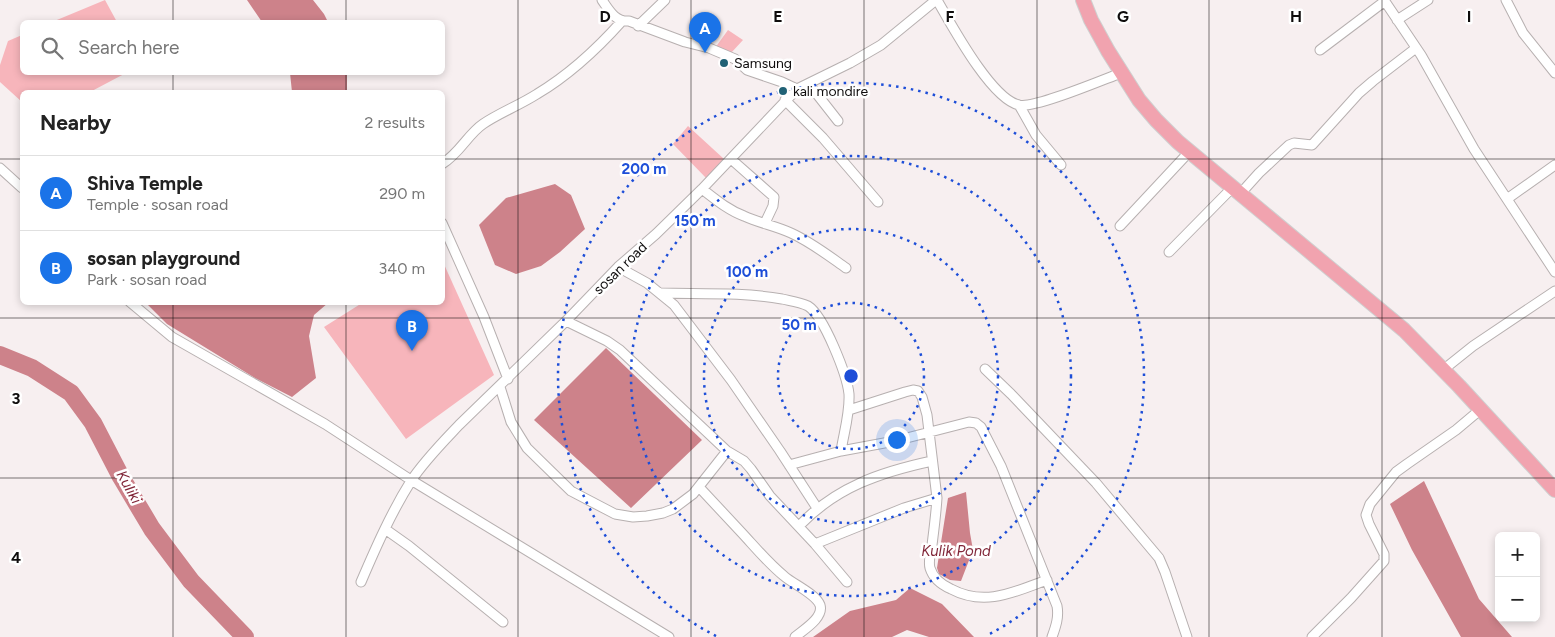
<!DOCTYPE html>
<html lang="en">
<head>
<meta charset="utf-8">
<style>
	body { margin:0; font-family:Figtree,sans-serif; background:#f2f2f2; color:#222 }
	.controls { position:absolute; right:15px; bottom:15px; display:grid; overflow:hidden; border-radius:8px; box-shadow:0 2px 8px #0003 }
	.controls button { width:45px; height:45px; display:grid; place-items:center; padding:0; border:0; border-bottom:1px solid #e0e0e0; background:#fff; color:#222; font:25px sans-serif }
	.you { position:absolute; left:896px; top:439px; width:18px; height:18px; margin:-12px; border:4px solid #fff; border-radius:50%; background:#1a73e8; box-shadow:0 0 0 8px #1a73e833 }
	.badge { display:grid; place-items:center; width:32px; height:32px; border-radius:50%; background:#1a73e8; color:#fff; font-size:16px; font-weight:700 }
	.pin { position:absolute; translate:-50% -41px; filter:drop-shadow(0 1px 2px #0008) }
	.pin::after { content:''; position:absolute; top:26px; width:18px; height:15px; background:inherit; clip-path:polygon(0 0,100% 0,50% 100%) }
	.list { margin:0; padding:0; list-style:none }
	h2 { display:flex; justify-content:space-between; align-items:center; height:65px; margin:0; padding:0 20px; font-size:21px }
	h2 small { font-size:16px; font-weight:400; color:#767676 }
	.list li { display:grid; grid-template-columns:32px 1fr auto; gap:15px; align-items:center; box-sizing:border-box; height:75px; padding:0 20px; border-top:1px solid #e0e0e0 }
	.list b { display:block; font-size:19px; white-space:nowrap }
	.list p { margin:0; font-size:16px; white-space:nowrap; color:#767676 }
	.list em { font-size:16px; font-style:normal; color:#767676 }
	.icon { flex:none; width:28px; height:28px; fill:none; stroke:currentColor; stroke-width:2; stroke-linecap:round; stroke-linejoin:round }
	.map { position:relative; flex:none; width:1555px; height:637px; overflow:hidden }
	.search { position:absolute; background:#fff; box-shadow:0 2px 8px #0003; left:20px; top:20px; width:425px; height:55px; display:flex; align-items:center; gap:12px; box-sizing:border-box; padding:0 18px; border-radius:8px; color:#767676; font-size:19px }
	.panel { position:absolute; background:#fff; box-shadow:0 2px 8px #0003; left:20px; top:90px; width:425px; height:215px; border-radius:8px }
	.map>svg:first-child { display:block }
	.green { fill:#f7b5bb }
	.water { fill:#cd828a }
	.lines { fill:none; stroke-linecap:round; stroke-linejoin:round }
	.river { stroke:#cd828a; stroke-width:18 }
	.minor-casing { stroke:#b7b0b0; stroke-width:11 }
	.primary-casing { stroke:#cfcfcf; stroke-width:16 }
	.minor { stroke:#fff; stroke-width:9 }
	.primary { stroke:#f1a3af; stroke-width:14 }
	.grid { fill:none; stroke:#0f0d0d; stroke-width:1; stroke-opacity:0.55 }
	.ring { fill:none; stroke:#1d4ed8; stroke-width:2.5; stroke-dasharray:2.5 5 }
	.poi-dot { fill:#216276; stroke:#fff; stroke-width:2 }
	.labels { text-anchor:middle; stroke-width:5; stroke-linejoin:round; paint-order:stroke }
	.poi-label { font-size:14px; fill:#0f0d0d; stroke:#fff; text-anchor:start }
	.street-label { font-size:14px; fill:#0f0d0d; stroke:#fff }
	.water-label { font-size:15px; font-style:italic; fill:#812739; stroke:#fff }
	.grid-label { font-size:16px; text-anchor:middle; font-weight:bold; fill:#0f0d0d; stroke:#fff; stroke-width:5; stroke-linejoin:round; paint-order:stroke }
	.centre { fill:#1d4ed8; stroke:#fff; stroke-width:2.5 }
	.ring-label { font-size:15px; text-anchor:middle; font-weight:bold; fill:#1d4ed8; stroke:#fff; stroke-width:5; stroke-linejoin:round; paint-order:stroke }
</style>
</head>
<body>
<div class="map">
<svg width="1555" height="637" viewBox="0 0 1555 637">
	<rect width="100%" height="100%" fill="#f7eff0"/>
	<!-- green -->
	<path class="green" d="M 105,0 L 117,22 L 52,22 Z
		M 728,30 L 743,40 L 731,53 L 715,48 Z
		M 22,35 L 22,72 L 126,73 L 90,92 L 22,92 L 22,102 L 0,82 L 0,65 L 8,41 Z
		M 688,126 L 724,159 L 707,179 L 673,144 Z
		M 443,262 L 494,375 L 406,439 L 324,327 L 362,303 L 442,302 Z"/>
	<!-- water -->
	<path class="water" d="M 247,0 L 313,0 L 324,14 L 328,22 L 262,22 Z
		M 290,73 L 347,73 L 347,92 L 292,92 Z
		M 555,184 L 571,195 L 585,229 L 560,252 L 541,266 L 516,274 L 495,265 L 479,225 L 506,198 Z
		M 256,303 L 258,304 L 259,302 L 328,303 L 314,315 L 309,336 L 316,378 L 292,397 L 255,378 L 167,324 L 146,303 Z
		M 606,348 L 702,440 L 631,508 L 534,420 Z
		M 1424,481 L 1479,599 L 1512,637 L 1461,637 L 1412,550 L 1390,504 Z
		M 966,492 L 970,533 L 973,550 L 961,581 L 950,580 L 939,574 L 937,568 L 948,498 Z
		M 910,588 L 942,604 L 974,637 L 929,637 L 907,630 L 892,637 L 813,637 L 850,611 L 896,600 Z"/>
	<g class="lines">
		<!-- river -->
		<path class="river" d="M 0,355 L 32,368 L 71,393 L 93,423 L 121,477 L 152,529 L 191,581 L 245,637"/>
		<defs>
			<path id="minor" d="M 602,0 C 609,10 615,22 629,21 L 685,42 L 709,48 L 735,59 L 747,70 L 782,82 L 797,89
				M 937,0 C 951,24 991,99 1019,105 C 1034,109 1102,80 1121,73
				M 1384,0 L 1421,55 L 1474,149 L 1555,272
				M 1506,0 L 1523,33 L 1555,73
				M 1397,20 L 1428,0
				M 638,26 L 665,0
				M 1320,50 L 1385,1
				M 809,84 L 838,121
				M 785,100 L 823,138 L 878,202
				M 1019,105 L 1036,135 L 1061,165
				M 731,159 L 774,197 L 773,206 L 765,223
				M 442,164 C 460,153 468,134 483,124 C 499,113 520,105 537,94 C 569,75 597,49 622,21
				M 0,168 L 22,188
				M 702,189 C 715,199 728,210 744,216 C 759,223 776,226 791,233 C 811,242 829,256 846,268
				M 1241,193 L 1259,173 L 1289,145 L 1294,143 L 1312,145 L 1359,93 L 1373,81 L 1416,48
				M 1507,199 L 1555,165
				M 442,223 L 484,317 L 508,379
				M 1120,226 L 1190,151
				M 1169,252 L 1233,187
				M 618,267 L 647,283 L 674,305 L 731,380 L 780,451 L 817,508
				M 661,293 C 701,294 743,292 782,299 C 791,301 800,302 808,306 C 824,316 847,375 849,394 C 850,413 844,432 841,451
				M 130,302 L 172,337 L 325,424 L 411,480 L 669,637
				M 566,321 L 607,341 L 620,350 L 727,451
				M 985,369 L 1011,394 L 1096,483 L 1159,558 L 1165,572 L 1187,637
				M 1443,370 L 1473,346 L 1555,291
				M 500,387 L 511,422 L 527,448 L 571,491 L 615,514 L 633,517 L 647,516 L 663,513 L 673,509 L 693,494 L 727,451 L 744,461 L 751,469 L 770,496 L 815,544 L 847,582
				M 789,465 L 841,451 L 895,441 L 969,422 L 976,423 L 981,427 L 1001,466 L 1057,606 C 1059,617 1056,626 1052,637
				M 699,487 C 713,502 727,517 741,532 C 755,547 768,563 784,576 C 793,584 816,594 820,605 C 824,618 803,630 795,637
				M 937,498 C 936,514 934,529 932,545 C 931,551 928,561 930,568 C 933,578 942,585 951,589 C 985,607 1014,592 1047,580
				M 799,526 C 836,487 881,472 932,461
				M 385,529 L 409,546 L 503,622
				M 815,544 L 904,508 L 937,498 L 927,415 L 922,397 L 918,391 L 913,390 L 905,392 L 849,410
				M 361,582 C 376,547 391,513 411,481 C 424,461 442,443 459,425 L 566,321 L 618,267 L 656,234 L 702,189 L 797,89 L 850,63 L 881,45 L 936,0
				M 1312,637 L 1351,598 L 1384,561 L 1384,554 L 1369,524 L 1366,515 L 1370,504 L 1396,472 L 1407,464 L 1456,430 L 1481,409"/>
			<path id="primary" d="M 1083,0 L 1091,20 L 1108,51 L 1139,100 L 1156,120 L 1178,142 L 1404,330 L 1459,386 L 1555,490"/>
		</defs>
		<!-- minor casing -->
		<use href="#minor" class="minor-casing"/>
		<!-- primary casing -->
		<use href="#primary" class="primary-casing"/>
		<!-- minor -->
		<use href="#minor" class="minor"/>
		<!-- primary -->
		<use href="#primary" class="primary"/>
	</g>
	<!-- grid -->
	<path class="grid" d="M 173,0 L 173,22M 346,0 L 346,22M 518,0 L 518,637M 691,0 L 691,637M 864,0 L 864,637M 1037,0 L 1037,637M 1209,0 L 1209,637M 1382,0 L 1382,637M 173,72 L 173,92M 346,72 L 346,92M 0,159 L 22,159M 442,159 L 1555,159M 173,302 L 173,637M 346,302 L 346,637M 0,318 L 1555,318M 0,478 L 1555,478"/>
	<!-- distance rings -->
	<g class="ring">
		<circle cx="851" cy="376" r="73"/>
		<circle cx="851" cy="376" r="147"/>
		<circle cx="851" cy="376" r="220"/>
		<path d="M716 636A293 293 0 1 1 986 636"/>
	</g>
	<!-- markers -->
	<g class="poi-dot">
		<circle cx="724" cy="63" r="5"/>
		<circle cx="783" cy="91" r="5"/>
	</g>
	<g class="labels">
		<!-- poi labels -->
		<g class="poi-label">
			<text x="734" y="68">Samsung</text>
			<text x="793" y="96">kali mondire</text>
		</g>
		<!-- street labels -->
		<g class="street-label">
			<text transform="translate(620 268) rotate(-44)" y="5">sosan road</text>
		</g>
		<!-- water labels -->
		<g class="water-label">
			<text transform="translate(129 487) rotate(61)" y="5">Kuliki</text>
			<text x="956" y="556">Kulik Pond</text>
		</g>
	</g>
	<g class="grid-label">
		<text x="605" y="22">D</text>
		<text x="778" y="22">E</text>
		<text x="950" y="22">F</text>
		<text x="1123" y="22">G</text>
		<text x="1296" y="22">H</text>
		<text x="1469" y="22">I</text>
		<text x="16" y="404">3</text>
		<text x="16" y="563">4</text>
	</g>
	<circle cx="851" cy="376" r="8" class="centre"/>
	<g class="ring-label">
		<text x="644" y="174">200 m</text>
		<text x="695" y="226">150 m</text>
		<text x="747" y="277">100 m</text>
		<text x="799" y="330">50 m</text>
	</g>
</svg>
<div class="controls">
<button>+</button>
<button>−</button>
</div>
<div class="you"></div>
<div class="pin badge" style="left:705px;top:53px">A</div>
<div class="pin badge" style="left:412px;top:351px">B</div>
<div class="search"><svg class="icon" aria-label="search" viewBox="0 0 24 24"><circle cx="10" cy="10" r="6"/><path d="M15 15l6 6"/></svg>Search here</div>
<section class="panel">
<h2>Nearby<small>2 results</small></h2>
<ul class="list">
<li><span class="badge">A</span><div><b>Shiva Temple</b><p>Temple · sosan road</p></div><em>290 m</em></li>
<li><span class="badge">B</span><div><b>sosan playground</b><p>Park · sosan road</p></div><em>340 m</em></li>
</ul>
</section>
</div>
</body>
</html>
